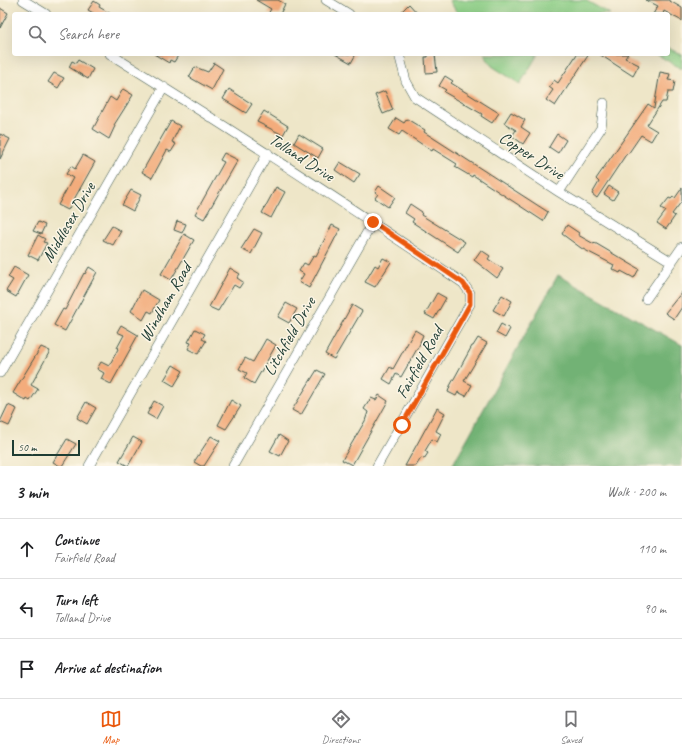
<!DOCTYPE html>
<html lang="en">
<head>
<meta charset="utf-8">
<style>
	body { margin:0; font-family:Caveat,sans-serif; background:#f2f2f2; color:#202124 }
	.scale { position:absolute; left:12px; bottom:10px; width:68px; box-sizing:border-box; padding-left:4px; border:2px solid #1f3d34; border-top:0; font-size:11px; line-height:14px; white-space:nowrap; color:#1f3d34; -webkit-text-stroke:3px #fcf5e5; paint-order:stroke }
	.stop { position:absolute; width:12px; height:12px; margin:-9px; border:3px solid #ea580c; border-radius:50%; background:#fff }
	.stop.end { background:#ea580c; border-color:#fff; box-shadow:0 1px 4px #0008 }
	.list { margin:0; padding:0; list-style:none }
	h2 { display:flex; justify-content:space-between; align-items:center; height:52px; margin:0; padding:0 16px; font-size:17px }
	h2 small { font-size:13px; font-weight:400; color:#757577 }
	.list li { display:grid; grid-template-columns:26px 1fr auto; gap:12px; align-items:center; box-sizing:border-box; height:60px; padding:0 16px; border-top:1px solid #e0e0e0 }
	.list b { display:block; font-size:15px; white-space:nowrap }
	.list p { margin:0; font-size:13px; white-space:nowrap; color:#757577 }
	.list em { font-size:13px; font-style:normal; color:#757577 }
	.icon { flex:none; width:22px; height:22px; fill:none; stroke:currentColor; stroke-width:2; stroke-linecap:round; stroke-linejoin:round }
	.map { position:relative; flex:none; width:682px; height:466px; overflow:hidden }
	.search { position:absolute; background:#fff; box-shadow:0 4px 16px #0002; left:12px; right:12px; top:12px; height:44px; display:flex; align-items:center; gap:10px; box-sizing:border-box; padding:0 14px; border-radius:4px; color:#757577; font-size:15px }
	.sheet { height:232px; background:#fff }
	nav { display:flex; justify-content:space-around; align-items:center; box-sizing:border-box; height:56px; border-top:1px solid #e0e0e0; background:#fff; font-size:11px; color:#757577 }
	nav a { display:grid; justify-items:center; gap:2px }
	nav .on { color:#ea580c }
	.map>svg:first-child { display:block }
	.green { fill:#8dcf87; stroke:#56865e }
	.forest { fill:#72b274; stroke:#487854 }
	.building { fill:#f3ac7c }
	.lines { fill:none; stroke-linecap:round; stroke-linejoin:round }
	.street-casing { stroke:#3e564a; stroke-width:10 }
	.street { stroke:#fff; stroke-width:9 }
	.route { stroke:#ea580c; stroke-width:5 }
	.labels { text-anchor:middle; stroke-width:3; stroke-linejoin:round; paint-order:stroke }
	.street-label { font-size:17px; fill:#1f3d34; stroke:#fcf5e5 }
</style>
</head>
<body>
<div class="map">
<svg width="682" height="466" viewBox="0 0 682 466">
	<rect width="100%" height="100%" fill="#fcf5e5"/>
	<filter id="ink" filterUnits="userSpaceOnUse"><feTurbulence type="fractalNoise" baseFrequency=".025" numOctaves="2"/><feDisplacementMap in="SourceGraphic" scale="8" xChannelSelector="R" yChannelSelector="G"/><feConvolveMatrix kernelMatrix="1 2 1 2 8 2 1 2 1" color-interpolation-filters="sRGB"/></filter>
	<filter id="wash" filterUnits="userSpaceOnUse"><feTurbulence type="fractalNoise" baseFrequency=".012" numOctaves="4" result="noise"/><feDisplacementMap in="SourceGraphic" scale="16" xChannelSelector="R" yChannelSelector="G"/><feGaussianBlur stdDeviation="0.9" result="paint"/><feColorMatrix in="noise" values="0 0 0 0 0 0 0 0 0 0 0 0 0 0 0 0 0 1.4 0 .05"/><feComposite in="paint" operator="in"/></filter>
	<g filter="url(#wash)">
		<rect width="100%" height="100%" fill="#eee6c8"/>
		<!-- green -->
		<path class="green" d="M 449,0 L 585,0 L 610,14 L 458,14 Z
			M 668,48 L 682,55 L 682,69 L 656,54 L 668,54 Z
			M 484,54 L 538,54 L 520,84 L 492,66 Z"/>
		<!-- forest -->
		<path class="forest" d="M 558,275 L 682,345 L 682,466 L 452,466 Z"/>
		<g id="blocks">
			<!-- building -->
			<path class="building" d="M 256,0 L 278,0 L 285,4 L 280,14 L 268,14 L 271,9 Z
				M 646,0 L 668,0 L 682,8 L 682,21 L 664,11 L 663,14 L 653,14 L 658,6 Z
				M 94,1 L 100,5 L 99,7 L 111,14 L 95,14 L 88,10 Z
				M 409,4 L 418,14 L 399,14 Z
				M 0,8 L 8,13 L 0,28 Z
				M 154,54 L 179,54 L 174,62 L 170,60 L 169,63 Z
				M 335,54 L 356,54 L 351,63 Z
				M 428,54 L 435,54 L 437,72 L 426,73 L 425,57 L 428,57 Z
				M 577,54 L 589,54 L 555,106 L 546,100 L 553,90 L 549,87 L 554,80 L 558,83 Z
				M 599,54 L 628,54 L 625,58 L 639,65 L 633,76 Z
				M 78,60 L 93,69 L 88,79 L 69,67 L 72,61 L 76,63 Z
				M 214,63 L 223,69 L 212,90 L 189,77 L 195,67 L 208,72 Z
				M 660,72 L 670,74 L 668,80 L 675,81 L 673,92 L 668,92 L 666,102 L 662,102 L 647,125 L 657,131 L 651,141 L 641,135 L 628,154 L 627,153 L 597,198 L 592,194 L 599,182 L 596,179 L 648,104 L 654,108 Z
				M 54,73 L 64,78 L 58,88 L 48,82 Z
				M 445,76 L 453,81 L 451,83 L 499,113 L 492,123 L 481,116 L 482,114 L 444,92 L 446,90 L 439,86 Z
				M 123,89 L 133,95 L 114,125 L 115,126 L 109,139 L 93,129 L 110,97 L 116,101 Z
				M 229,89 L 252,104 L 246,113 L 223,99 Z
				M 385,91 L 393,110 L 383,114 L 375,95 Z
				M 264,111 L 288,126 L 283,135 L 257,122 Z
				M 511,112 L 525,120 L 521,127 L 530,133 L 523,144 L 512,136 L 516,130 L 504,123 Z
				M 396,118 L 404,123 L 407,119 L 425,130 L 424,132 L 548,212 L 543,221 L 473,175 L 472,177 L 455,167 L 457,164 L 433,149 L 432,151 L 402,131 L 399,135 L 389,129 Z
				M 171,121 L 180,126 L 172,142 L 176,144 L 171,152 L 167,150 L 152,178 L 142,172 Z
				M 0,134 L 10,139 L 0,159 Z
				M 299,134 L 323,149 L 318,158 L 294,143 Z
				M 557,134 L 566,140 L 558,153 L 549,147 Z
				M 224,153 L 238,160 L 204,219 L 195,214 L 224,162 L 220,160 Z
				M 83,155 L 95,162 L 68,210 L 58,205 L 73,178 L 66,174 L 71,166 L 75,169 Z
				M 340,162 L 360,174 L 354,183 L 335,170 Z
				M 379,186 L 395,197 L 388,207 L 375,198 L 378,194 L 375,192 Z
				M 609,186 L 618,192 L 613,200 L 604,194 Z
				M 276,187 L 285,192 L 271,218 L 262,213 Z
				M 682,188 L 682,201 L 672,214 L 675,216 L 666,229 L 657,223 L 666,211 L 661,208 L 669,198 L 671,199 L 673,197 L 675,198 Z
				M 131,190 L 141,195 L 133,211 L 122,205 Z
				M 410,204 L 422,212 L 421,215 L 465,242 L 458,252 L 412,222 L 414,219 L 405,213 Z
				M 177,221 L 186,224 L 182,233 L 174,230 Z
				M 38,222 L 45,225 L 41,234 L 33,231 Z
				M 332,225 L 340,229 L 309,288 L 299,282 L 304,274 L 299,271 L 304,263 L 308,265 L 314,255 L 316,256 Z
				M 567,225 L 579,233 L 578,235 L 594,244 L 595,243 L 639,269 L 634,278 L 621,271 L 620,273 L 612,269 L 614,265 L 581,248 L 562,234 Z
				M 112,226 L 121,231 L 113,245 L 103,240 Z
				M 254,229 L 262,233 L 251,254 L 241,249 Z
				M 184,234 L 194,240 L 171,280 L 161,274 Z
				M 38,235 L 45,239 L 43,242 L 47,243 L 38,260 L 28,255 Z
				M 481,250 L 490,256 L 488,259 L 503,269 L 497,278 L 474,260 Z
				M 383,258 L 391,262 L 375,287 L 365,282 L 375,265 L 378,267 Z
				M 14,267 L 28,275 L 16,297 L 6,291 L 13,280 L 8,277 Z
				M 89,267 L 97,272 L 65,331 L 54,325 L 63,309 L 65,310 L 84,273 L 85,274 Z
				M 230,268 L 240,274 L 237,278 L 243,282 L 239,288 L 234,285 L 218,311 L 209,307 Z
				M 142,290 L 159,300 L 152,313 L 148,311 L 143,320 L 131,311 Z
				M 682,292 L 682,307 L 674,319 L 665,313 Z
				M 437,293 L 446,298 L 434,319 L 425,314 Z
				M 502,295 L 512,301 L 504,316 L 493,310 Z
				M 286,303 L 297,309 L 289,323 L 278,317 Z
				M 352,305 L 362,311 L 334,359 L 325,354 Z
				M 501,324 L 510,329 L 505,338 L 496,333 Z
				M 121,325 L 138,335 L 111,384 L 101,379 L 104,373 L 97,369 L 101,362 L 109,366 L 118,349 L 117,348 L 124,335 L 117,332 Z
				M 195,329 L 205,334 L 202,339 L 206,341 L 198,354 L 188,349 L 191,343 L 188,342 Z
				M 415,330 L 423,335 L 420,342 L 421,342 L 401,377 L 396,374 L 391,384 L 383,379 L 390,367 L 393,369 Z
				M 478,338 L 487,343 L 464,381 L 472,385 L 466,396 L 458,392 L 456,396 L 448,392 L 450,386 L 472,346 L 473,346 Z
				M 266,339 L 276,345 L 254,384 L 244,378 L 247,373 L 239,369 L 245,358 L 253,362 Z
				M 41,347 L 50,351 L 31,385 L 38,389 L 30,401 L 27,399 L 26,401 L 13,393 Z
				M 173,365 L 183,371 L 174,386 L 164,380 Z
				M 317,370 L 325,374 L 301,415 L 292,410 Z
				M 379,395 L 388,401 L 352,465 L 342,460 L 365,421 L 368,412 L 364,409 L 371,398 L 376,400 Z
				M 231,400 L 241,406 L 226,429 L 218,425 Z
				M 154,401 L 163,406 L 156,419 L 147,414 Z
				M 86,402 L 96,408 L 87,424 L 77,418 Z
				M 8,405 L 17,409 L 9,426 L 0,422 Z
				M 437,408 L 445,413 L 436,431 L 441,434 L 437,442 L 432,439 L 425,451 L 428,453 L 424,459 L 421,458 L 416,466 L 405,466 Z
				M 279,435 L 288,441 L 280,456 L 270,451 Z
				M 211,436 L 220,441 L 204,466 L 201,466 L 194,462 Z
				M 133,437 L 142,442 L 128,466 L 119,461 Z
				M 67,439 L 76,444 L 62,466 L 60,466 L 53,462 Z"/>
		</g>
	</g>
	<g filter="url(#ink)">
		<use href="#blocks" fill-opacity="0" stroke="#3e564a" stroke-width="1"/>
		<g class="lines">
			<defs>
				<path id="street" d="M 23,0 L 46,14
					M 326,0 L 349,14
					M 110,54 C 229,128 347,205 463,283 L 470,293 L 470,304 L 377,466
					M 399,54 L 406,81 L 415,97 L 559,192 L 672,262
					M 559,192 L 601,128 L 604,103
					M 646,299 L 682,247
					M 0,373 L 164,87
					M 89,466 L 268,153
					M 233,466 L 373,222"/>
			</defs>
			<!-- street casing -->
			<use href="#street" class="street-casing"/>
			<!-- street -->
			<use href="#street" class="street"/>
		</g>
	</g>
	<g class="lines" filter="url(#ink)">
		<!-- route -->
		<path class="route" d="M 373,222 L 463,283 L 470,293 L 470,304 L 402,425"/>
	</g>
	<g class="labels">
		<!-- street labels -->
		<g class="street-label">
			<text transform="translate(532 155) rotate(33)" y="6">Copper Drive</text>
			<text transform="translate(302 157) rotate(33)" y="6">Tolland Drive</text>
			<text transform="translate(68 222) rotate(-60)" y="6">Middlesex Drive</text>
			<text transform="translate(165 302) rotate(-60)" y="6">Windham Road</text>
			<text transform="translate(289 336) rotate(-60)" y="6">Litchfield Drive</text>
			<text transform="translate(419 362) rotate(-61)" y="6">Fairfield Road</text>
		</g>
	</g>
</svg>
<div class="scale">50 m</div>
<div class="stop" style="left:402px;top:425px"></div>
<div class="stop end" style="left:373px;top:222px"></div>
<div class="search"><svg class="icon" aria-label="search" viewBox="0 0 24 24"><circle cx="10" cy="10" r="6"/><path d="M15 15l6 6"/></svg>Search here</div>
</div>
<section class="sheet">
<h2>3 min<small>Walk · 200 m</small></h2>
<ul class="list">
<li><svg class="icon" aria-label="ahead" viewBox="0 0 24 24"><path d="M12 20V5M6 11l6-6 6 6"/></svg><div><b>Continue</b><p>Fairfield Road</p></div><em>110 m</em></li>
<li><svg class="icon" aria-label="left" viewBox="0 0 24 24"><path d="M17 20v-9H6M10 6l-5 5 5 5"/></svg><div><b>Turn left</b><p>Tolland Drive</p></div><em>90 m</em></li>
<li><svg class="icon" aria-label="arrive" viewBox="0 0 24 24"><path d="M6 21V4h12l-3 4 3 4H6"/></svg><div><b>Arrive at destination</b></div></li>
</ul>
</section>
<nav>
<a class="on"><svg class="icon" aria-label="map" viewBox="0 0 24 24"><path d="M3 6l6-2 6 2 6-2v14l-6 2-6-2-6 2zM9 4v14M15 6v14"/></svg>Map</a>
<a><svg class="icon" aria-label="directions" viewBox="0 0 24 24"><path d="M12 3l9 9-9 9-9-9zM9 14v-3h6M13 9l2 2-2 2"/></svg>Directions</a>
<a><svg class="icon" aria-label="saved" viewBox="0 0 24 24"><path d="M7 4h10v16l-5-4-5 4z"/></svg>Saved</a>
</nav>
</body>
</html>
